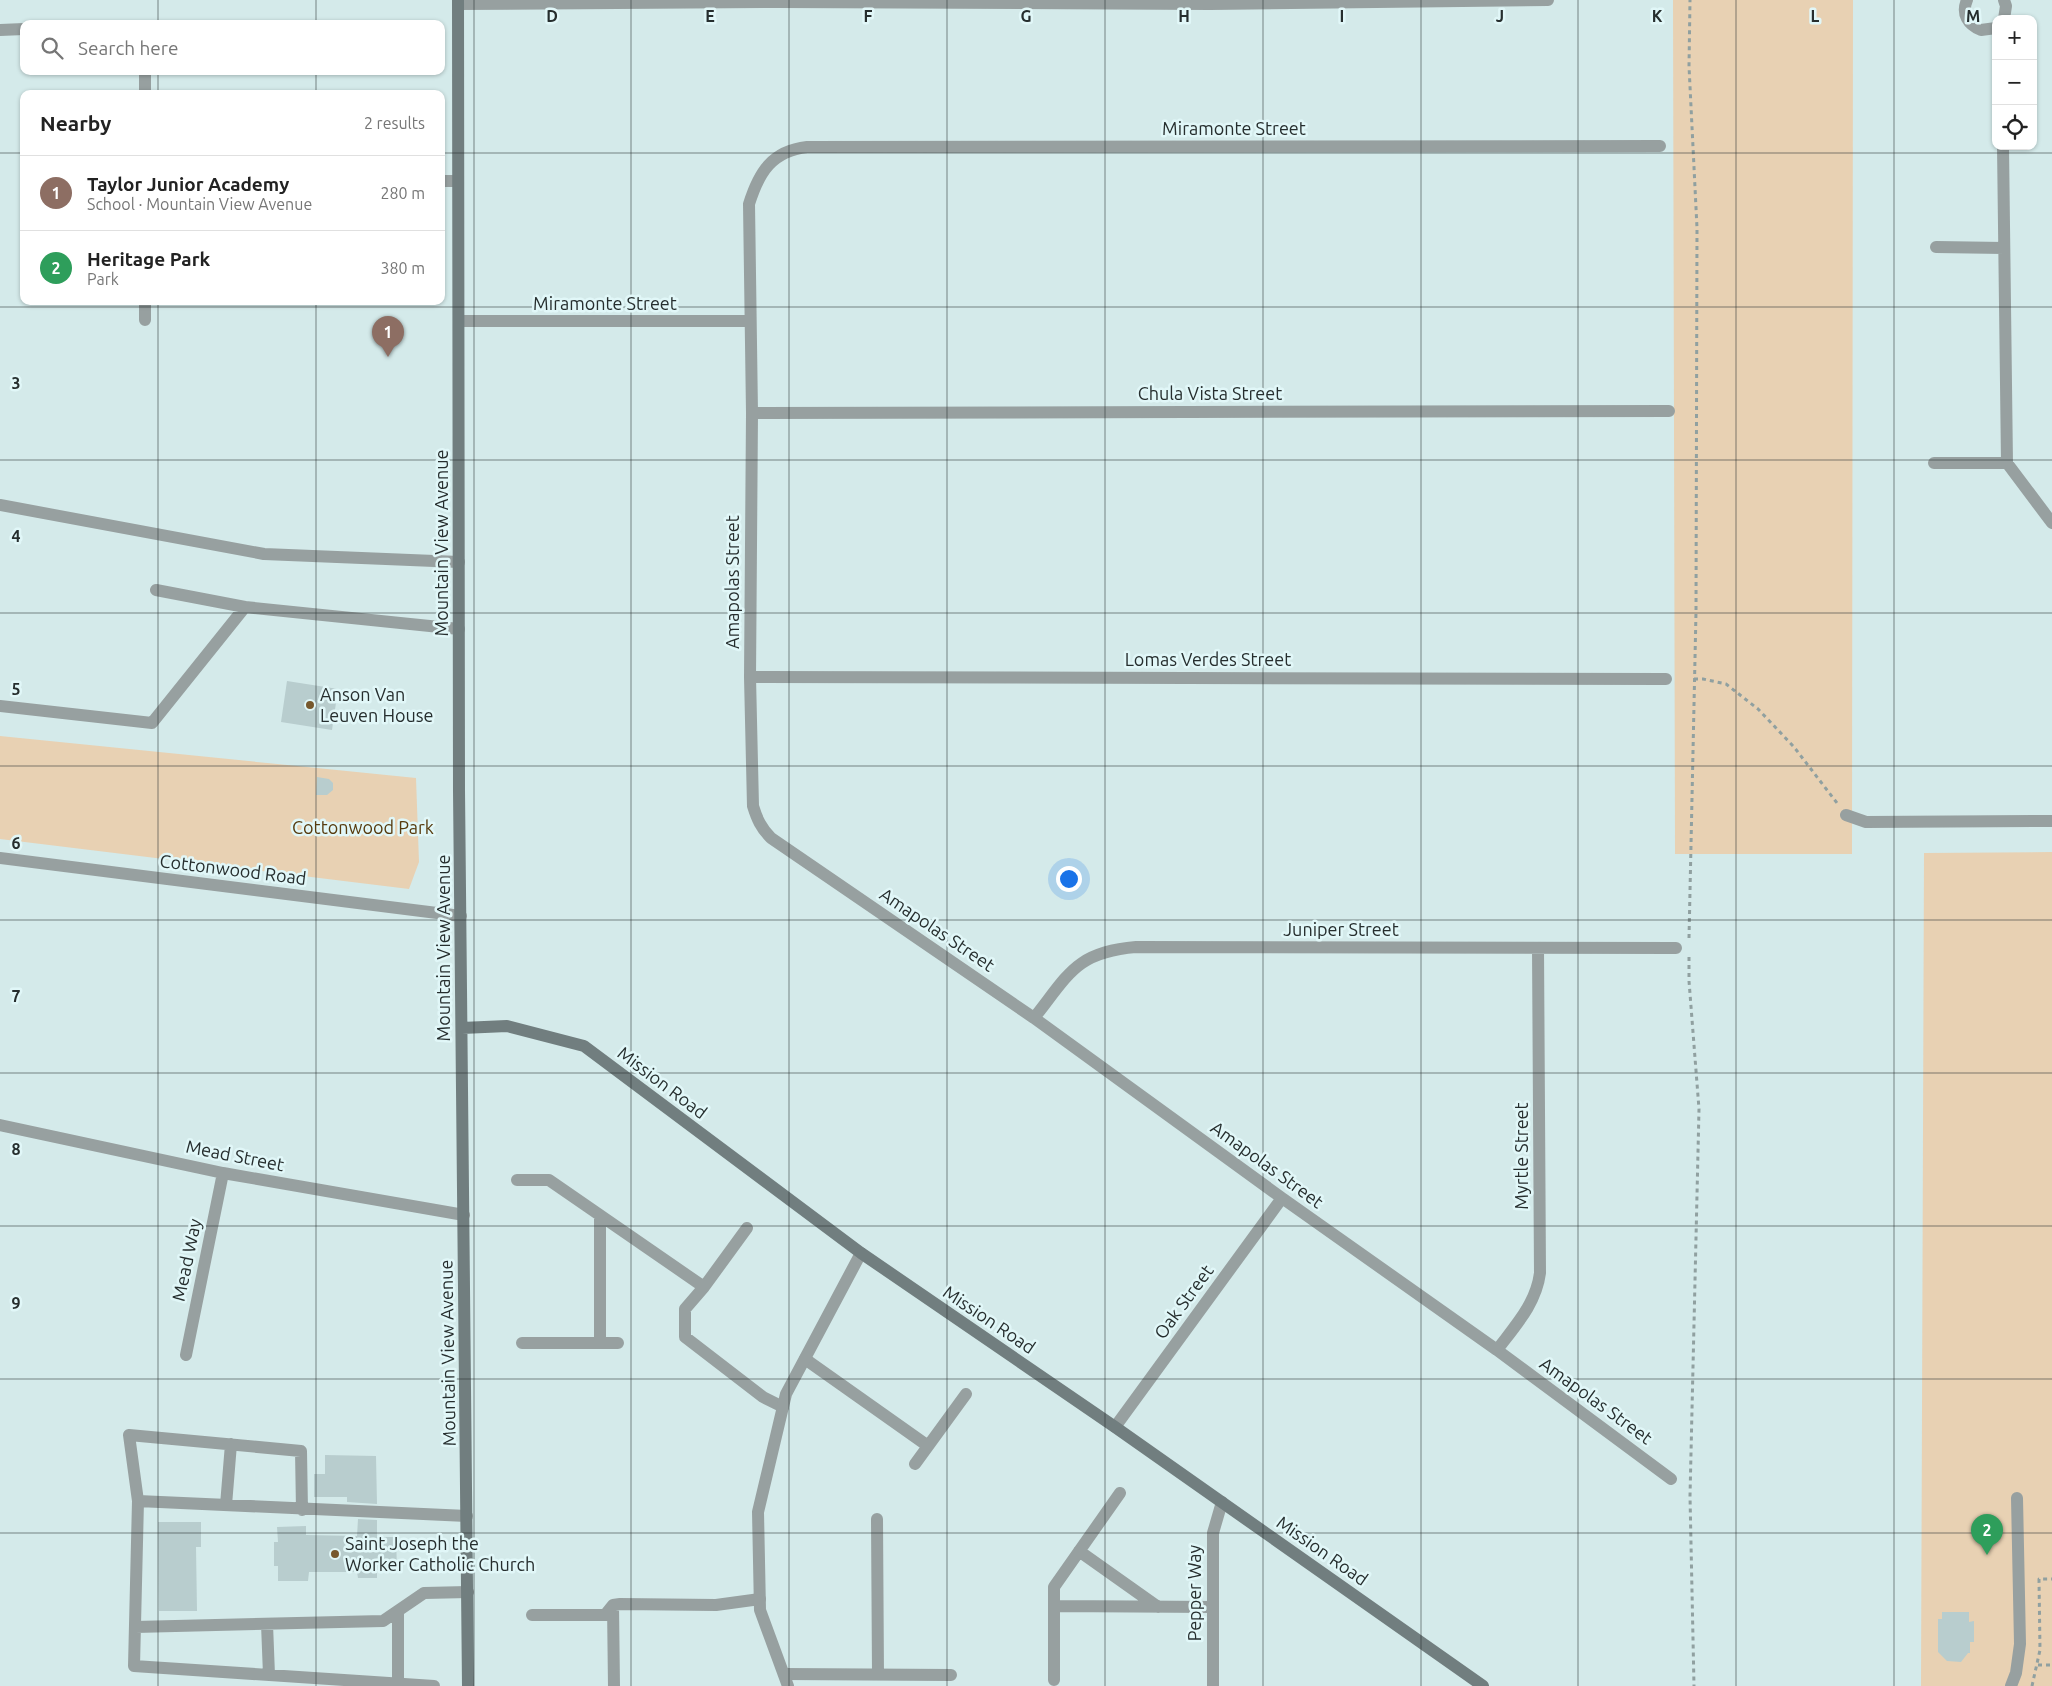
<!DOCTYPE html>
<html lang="en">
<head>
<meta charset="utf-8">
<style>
	body { margin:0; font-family:Ubuntu,sans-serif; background:#f2f2f2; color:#222 }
	.controls { position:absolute; right:15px; top:15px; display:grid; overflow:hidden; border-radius:10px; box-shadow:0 1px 4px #0004 }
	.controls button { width:45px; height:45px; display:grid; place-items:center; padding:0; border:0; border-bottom:1px solid #e0e0e0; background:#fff; color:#222; font:25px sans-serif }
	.you { position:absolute; left:1068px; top:878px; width:18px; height:18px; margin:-12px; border:4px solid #fff; border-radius:50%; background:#1a73e8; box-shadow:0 0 0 8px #1a73e833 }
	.badge { display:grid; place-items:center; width:32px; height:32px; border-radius:50%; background:#77582d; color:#fff; font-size:16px; font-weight:700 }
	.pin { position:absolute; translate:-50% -41px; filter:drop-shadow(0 1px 2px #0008) }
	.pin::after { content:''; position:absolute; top:26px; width:18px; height:15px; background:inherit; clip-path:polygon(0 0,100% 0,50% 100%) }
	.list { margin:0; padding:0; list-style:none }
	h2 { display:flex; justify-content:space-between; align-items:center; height:65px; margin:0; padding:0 20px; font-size:21px }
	h2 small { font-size:16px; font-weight:400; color:#767676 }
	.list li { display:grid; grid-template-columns:32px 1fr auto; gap:15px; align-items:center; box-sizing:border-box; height:75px; padding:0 20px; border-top:1px solid #e0e0e0 }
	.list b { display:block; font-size:19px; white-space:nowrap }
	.list p { margin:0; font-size:16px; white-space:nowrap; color:#767676 }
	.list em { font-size:16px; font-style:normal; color:#767676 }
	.icon { flex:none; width:28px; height:28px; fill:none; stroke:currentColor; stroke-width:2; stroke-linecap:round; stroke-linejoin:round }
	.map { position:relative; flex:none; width:2052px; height:1686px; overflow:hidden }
	.search { position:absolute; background:#fff; box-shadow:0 1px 4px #0004; left:20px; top:20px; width:425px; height:55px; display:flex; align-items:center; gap:12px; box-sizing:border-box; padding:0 18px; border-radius:10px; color:#767676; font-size:19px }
	.panel { position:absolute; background:#fff; box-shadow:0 1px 4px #0004; left:20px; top:90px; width:425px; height:215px; border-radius:10px }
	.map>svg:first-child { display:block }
	.green { fill:#e8d1b3 }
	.building { fill:#b8cdce }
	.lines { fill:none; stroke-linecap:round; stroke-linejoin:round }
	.path { stroke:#90a0a0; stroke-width:3; stroke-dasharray:4 4; stroke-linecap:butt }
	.lane { stroke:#97a0a0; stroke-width:12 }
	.street { stroke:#97a0a0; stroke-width:12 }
	.secondary { stroke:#717e7f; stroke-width:12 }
	.grid { fill:none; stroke:#262e2e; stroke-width:1; stroke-opacity:0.55 }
	.poi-dot { fill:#77582d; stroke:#e1f7f8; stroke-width:2 }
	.labels { text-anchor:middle; stroke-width:5; stroke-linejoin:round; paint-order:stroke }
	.street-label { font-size:18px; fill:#262e2e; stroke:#e1f7f8 }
	.poi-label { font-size:18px; fill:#262e2e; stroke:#e1f7f8; text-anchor:start }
	.park-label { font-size:18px; fill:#573b0e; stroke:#e1f7f8 }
	.grid-label { font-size:16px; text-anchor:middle; font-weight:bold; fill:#262e2e; stroke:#e1f7f8; stroke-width:5; stroke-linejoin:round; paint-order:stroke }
</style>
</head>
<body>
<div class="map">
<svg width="2052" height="1686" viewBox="0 0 2052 1686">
	<rect width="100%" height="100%" fill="#d4eaea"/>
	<!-- green -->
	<path class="green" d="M 1673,0 L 1853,0 L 1852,854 L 1675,854 Z
		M 0,736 L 416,778 L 419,862 L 409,889 L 0,839 Z
		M 2052,852 L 2052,1686 L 1921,1686 L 1924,853 Z"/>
	<!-- building -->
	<path class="building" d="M 287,681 L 338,689 L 332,730 L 281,722 Z
		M 317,777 L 329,779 L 333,783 L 333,790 L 327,795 L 316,795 Z
		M 325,1455 L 376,1456 L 377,1504 L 347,1502 L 347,1497 L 314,1497 L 314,1474 L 325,1474 Z
		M 358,1519 L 377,1520 L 377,1537 L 396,1537 L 397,1570 L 377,1570 L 377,1578 L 358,1578 L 357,1572 L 309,1572 L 308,1581 L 278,1581 L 278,1566 L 274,1566 L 274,1542 L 278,1542 L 277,1527 L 306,1526 L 306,1535 L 357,1536 Z
		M 158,1522 L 201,1522 L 201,1547 L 196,1547 L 197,1611 L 159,1611 Z
		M 1942,1612 L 1969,1612 L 1969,1622 L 1974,1621 L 1974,1642 L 1970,1642 L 1970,1653 L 1968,1653 L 1961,1662 L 1947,1661 L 1938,1652 L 1938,1619 L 1942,1619 Z"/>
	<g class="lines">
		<!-- path -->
		<path class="path" d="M 1694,679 L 1703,679 L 1726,684 L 1758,709 L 1794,747 L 1837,803
			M 1689,938 L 1696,612 L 1697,228 L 1689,66 L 1690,0
			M 1689,957 L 1689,981 L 1699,1109 L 1690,1496 L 1694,1686
			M 2038,1665 L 2052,1665
			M 2032,1686 L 2040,1650 L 2039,1579 L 2052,1579"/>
		<!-- lane -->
		<path class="lane" d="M 1967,0 C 1961,14 1968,25 1981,30 L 1996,28
			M 2004,0 L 2006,6 L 2004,19
			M 458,4 L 779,2 L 1210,4 L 1548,0
			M 0,30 L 24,29
			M 145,71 L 145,94
			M 2003,146 L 2007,463 L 2052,523
			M 441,181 L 458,181
			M 1936,247 L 2004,248
			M 145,301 L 145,320
			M 1934,463 L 2007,463
			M 0,505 L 264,554 L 459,562
			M 156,590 L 245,607
			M 0,706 L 152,723 L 245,607 L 459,629
			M 1846,815 L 1866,822 L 2052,821
			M 517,1180 L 549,1180 L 704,1287 L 685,1309 L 685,1337 L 763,1397 L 783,1407
			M 600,1215 L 600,1343
			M 704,1287 L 747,1228
			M 522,1343 L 618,1343
			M 805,1359 L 928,1446
			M 915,1464 L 966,1394
			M 138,1501 L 129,1435 L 301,1451 L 302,1510
			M 226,1505 L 231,1444
			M 877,1519 L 878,1675
			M 1079,1551 L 1158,1607
			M 613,1605 L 614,1686
			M 1054,1606 L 1213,1607
			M 398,1611 L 398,1684
			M 532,1615 L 605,1615 L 613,1605 L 620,1604 L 716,1605 L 760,1599
			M 267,1624 L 269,1675
			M 135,1627 L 383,1621 L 424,1593 L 468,1592
			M 784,1674 L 951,1675
			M 1054,1680 L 1054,1587 L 1120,1493
			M 434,1686 L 134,1666 L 138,1501 L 467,1516
			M 2011,1686 L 2016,1673 L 2020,1644 L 2017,1498"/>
		<!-- street -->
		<path class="street" d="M 1660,146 L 807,147 C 772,151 759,172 749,204 L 752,413 L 750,677 L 753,806 C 757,819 761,828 771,838 L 1034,1018 L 1282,1198 L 1497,1350 L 1671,1479
			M 459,321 L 750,321
			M 752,413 L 1669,411
			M 750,677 L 1666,679
			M 0,858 L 461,916
			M 1034,1018 C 1069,974 1076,952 1136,947 L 1676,948
			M 0,1125 L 223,1173 L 464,1215
			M 1497,1350 C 1515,1326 1536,1304 1540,1273 L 1538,948
			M 186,1355 L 223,1173
			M 1115,1427 L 1282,1198
			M 788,1686 L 760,1610 L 758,1512 L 786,1394 L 861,1253
			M 1213,1686 L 1213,1533 L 1222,1502"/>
		<!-- secondary -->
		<path class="secondary" d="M 458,0 L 459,791 L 468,1686
			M 462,1028 L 507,1026 L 584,1046 L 861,1253 L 1115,1427 L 1483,1686"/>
	</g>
	<!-- grid -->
	<path class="grid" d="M 158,0 L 158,24M 316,0 L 316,24M 474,0 L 474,1686M 631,0 L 631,1686M 789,0 L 789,1686M 947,0 L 947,1686M 1105,0 L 1105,1686M 1263,0 L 1263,1686M 1421,0 L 1421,1686M 1578,0 L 1578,1686M 1736,0 L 1736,1686M 1894,0 L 1894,1686M 158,71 L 158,94M 316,71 L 316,94M 0,153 L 24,153M 441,153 L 2052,153M 158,301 L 158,1686M 316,301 L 316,1686M 0,307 L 2052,307M 0,460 L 2052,460M 0,613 L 2052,613M 0,766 L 2052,766M 0,920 L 2052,920M 0,1073 L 2052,1073M 0,1226 L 2052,1226M 0,1379 L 2052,1379M 0,1533 L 2052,1533"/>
	<!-- markers -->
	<g class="poi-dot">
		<circle cx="310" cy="705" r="5"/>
		<circle cx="335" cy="1554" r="5"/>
	</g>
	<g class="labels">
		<!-- street labels -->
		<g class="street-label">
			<text x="1234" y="135">Miramonte Street</text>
			<text x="605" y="310">Miramonte Street</text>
			<text x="1210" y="400">Chula Vista Street</text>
			<text transform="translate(442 543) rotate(-90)" y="6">Mountain View Avenue</text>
			<text transform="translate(733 582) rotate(-90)" y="6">Amapolas Street</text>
			<text x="1208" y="666">Lomas Verdes Street</text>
			<text transform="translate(233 870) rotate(7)" y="6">Cottonwood Road</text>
			<text transform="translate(937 930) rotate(34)" y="6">Amapolas Street</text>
			<text x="1341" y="936">Juniper Street</text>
			<text transform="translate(444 948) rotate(-90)" y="6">Mountain View Avenue</text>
			<text transform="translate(662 1083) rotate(37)" y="6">Mission Road</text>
			<text transform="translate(235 1156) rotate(11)" y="6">Mead Street</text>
			<text transform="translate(1522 1156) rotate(-90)" y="6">Myrtle Street</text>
			<text transform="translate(1267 1165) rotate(36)" y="6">Amapolas Street</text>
			<text transform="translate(187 1260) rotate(-78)" y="6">Mead Way</text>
			<text transform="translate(1184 1302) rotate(-54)" y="6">Oak Street</text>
			<text transform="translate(989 1320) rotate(34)" y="6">Mission Road</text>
			<text transform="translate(448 1353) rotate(-91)" y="6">Mountain View Avenue</text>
			<text transform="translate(1596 1401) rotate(36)" y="6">Amapolas Street</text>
			<text transform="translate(1322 1551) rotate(35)" y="6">Mission Road</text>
			<text transform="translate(1195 1593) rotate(-90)" y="6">Pepper Way</text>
		</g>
		<!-- poi labels -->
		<g class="poi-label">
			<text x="320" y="701">Anson Van<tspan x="320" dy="21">Leuven House</tspan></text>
			<text x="345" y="1550">Saint Joseph the<tspan x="345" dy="21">Worker Catholic Church</tspan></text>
		</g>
		<!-- park labels -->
		<g class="park-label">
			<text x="363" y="834">Cottonwood Park</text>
		</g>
	</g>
	<g class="grid-label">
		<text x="552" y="22">D</text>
		<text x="710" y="22">E</text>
		<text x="868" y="22">F</text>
		<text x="1026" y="22">G</text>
		<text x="1184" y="22">H</text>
		<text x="1342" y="22">I</text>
		<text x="1500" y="22">J</text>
		<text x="1657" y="22">K</text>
		<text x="1815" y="22">L</text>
		<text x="1973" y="22">M</text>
		<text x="16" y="389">3</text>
		<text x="16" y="542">4</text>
		<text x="16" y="695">5</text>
		<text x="16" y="849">6</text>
		<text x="16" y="1002">7</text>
		<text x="16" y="1155">8</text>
		<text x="16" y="1309">9</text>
	</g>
</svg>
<div class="controls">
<button>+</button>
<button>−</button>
<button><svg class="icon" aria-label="locate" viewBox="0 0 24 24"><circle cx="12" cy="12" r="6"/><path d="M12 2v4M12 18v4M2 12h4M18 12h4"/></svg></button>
</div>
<div class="you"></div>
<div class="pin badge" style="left:388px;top:357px;background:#8d6e63">1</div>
<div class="pin badge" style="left:1987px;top:1555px;background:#2e9e5b">2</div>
<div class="search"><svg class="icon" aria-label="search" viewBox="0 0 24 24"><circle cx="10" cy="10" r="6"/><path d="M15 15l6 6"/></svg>Search here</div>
<section class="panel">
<h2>Nearby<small>2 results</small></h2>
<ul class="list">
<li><span class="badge" style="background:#8d6e63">1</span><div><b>Taylor Junior Academy</b><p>School · Mountain View Avenue</p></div><em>280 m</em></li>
<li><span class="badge" style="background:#2e9e5b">2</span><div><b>Heritage Park</b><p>Park</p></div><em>380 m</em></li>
</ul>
</section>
</div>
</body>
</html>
